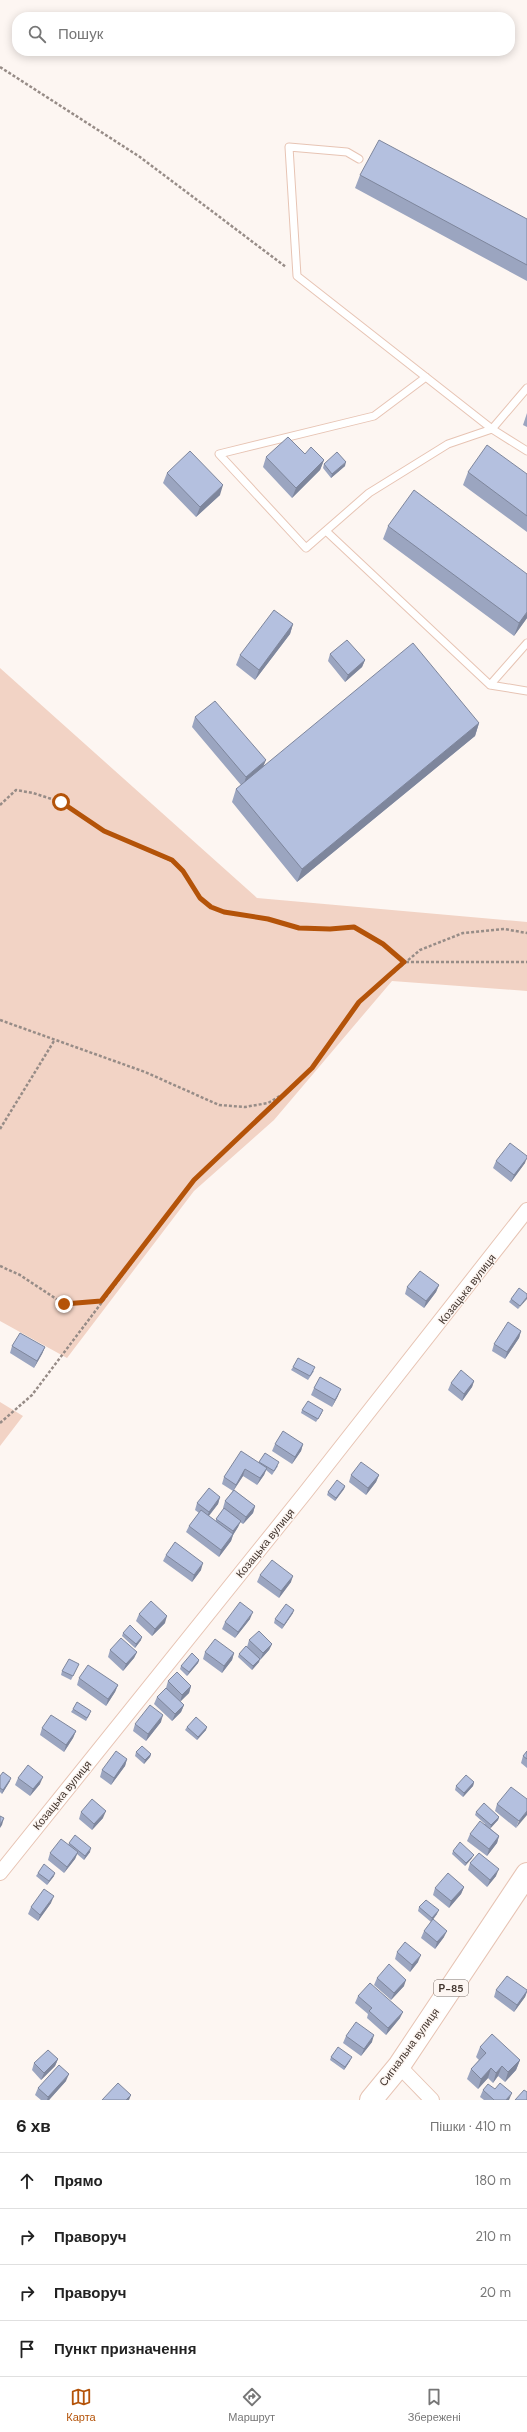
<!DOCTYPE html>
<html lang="uk">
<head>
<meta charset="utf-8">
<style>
	body { margin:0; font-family:"DM Sans",sans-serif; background:#f2f2f2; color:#222 }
	.stop { position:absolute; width:12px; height:12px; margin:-9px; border:3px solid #b45309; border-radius:50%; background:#fff }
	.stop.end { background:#b45309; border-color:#fff; box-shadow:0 1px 4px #0008 }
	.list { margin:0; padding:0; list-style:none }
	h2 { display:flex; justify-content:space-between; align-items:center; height:52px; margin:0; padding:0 16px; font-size:17px }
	h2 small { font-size:13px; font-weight:400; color:#767676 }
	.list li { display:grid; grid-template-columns:26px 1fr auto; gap:12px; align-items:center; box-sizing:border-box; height:56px; padding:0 16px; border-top:1px solid #e0e0e0 }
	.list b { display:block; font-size:15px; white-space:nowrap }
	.list em { font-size:13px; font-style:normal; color:#767676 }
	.icon { flex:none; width:22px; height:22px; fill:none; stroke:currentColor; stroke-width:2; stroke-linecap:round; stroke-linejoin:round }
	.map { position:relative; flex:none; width:527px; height:2100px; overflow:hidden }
	.search { position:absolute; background:#fff; box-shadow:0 2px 10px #0003; left:12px; right:12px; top:12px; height:44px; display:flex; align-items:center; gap:10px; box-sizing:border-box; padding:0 14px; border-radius:16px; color:#767676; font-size:15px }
	.sheet { height:276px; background:#fff }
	nav { display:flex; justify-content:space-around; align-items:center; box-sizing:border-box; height:56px; border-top:1px solid #e0e0e0; background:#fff; font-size:11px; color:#767676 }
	nav a { display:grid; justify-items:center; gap:2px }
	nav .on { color:#b45309 }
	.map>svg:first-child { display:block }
	.green { fill:#f2d3c5 }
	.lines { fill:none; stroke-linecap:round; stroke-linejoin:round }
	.service-casing { stroke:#e7c4b4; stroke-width:9 }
	.minor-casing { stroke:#e7c4b4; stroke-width:16 }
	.primary-casing { stroke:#e7c4b4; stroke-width:24 }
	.path { stroke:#978c87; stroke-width:2.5; stroke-dasharray:3 2; stroke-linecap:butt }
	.service { stroke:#fff; stroke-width:7 }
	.minor { stroke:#fff; stroke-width:14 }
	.primary { stroke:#fff; stroke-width:22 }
	.wall { fill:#9ba5c0 }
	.shaded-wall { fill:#7e869c }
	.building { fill:#b4c0df; stroke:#7e869c }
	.route { stroke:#b45309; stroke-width:5 }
	.labels { text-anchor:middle; stroke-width:3; stroke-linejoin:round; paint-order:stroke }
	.shield { fill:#fdf6f2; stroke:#7a6f69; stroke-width:1 }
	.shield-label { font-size:10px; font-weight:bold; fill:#42352e }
	.street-label { font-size:11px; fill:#42352e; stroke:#fdf6f2 }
</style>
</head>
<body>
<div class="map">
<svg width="527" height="2100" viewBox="0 0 527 2100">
	<rect width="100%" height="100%" fill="#fdf6f2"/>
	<!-- green -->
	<path class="green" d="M 0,668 L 257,898 L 527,922 L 527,991 L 392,981 L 274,1120 L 194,1191 L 67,1358 L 0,1321 Z
		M 0,1402 L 23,1416 L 0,1446 Z"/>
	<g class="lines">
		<defs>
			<path id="service" d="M 359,159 L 347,152 L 289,147 L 297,276 L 492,429 L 527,451
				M 426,377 L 374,416 L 219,454 L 306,548 L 369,493 L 448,444 L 492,429 L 527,388
				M 326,531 L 490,685 L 527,643
				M 490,685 L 527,691"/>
			<path id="minor" d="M 0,1873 L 305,1493 L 527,1210
				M 399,2066 L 432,2100"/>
			<path id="primary" d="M 371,2100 L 399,2066 L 527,1874"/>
		</defs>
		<!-- service casing -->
		<use href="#service" class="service-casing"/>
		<!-- minor casing -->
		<use href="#minor" class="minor-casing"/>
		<!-- primary casing -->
		<use href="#primary" class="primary-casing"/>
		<!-- path -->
		<path class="path" d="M 0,67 L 140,157 L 286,267
			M 0,805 L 16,790 L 33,793 L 61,802 L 104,831 L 172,861 L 183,871 L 200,898 L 211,907 L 223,912 L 269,919 L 299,928 L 330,929 L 354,927 L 383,944 L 404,962 L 527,962
			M 0,1020 L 145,1072 L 219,1105 L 245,1107 L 268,1103 L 280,1096
			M 0,1129 L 54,1041
			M 0,1266 L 20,1275 L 64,1304 L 101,1301
			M 0,1423 L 32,1395 L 194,1180 L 312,1068 L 359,1002 L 420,950 L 463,933 L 504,929 L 527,933"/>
		<!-- service -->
		<use href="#service" class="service"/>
		<!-- minor -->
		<use href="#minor" class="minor"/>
		<!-- primary -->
		<use href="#primary" class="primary"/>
	</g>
	<!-- wall -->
	<path class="wall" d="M 360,175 L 527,219 L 527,281 L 355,188 Z
		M 527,413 L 527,427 L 523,425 Z
		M 305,454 L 324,460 L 320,470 L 292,498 L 263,467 L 266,457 Z
		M 324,464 L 345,466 L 331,478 L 323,468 Z
		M 468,472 L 527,474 L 527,532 L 463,485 Z
		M 167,473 L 220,495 L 196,517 L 163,483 Z
		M 388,526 L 527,618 L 514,636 L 383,539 Z
		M 293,624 L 290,634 L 255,680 L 236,665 L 240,655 Z
		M 330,654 L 365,660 L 362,667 L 345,682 L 328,661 Z
		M 195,717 L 263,767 L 479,723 L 475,736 L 297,882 L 232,802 L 236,789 L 241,785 L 192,727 Z
		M 496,1161 L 525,1163 L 511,1182 L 493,1168 Z
		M 439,1285 L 436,1292 L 424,1308 L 405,1294 L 407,1287 Z
		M 527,1294 L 518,1309 L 509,1302 L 511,1299 Z
		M 521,1331 L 519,1338 L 505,1359 L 492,1351 L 494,1344 Z
		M 12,1346 L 45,1347 L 42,1354 L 34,1368 L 10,1353 Z
		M 293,1367 L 314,1371 L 308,1380 L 291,1370 Z
		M 474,1381 L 472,1387 L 462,1401 L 448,1390 L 451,1383 Z
		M 314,1388 L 338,1396 L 332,1407 L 311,1395 Z
		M 302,1410 L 322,1413 L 316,1422 L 301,1413 Z
		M 275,1444 L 303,1444 L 301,1451 L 292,1464 L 272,1451 Z
		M 265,1453 L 278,1466 L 272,1475 L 266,1470 L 264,1475 L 257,1485 L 243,1476 L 234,1490 L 255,1506 L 253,1513 L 243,1524 L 240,1522 L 238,1527 L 233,1535 L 231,1541 L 219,1557 L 186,1532 L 189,1526 L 199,1513 L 195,1510 L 197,1503 L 220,1497 L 218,1504 L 209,1516 L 216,1521 L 216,1519 L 224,1509 L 223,1508 L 225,1501 L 233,1491 L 222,1484 L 224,1477 L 259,1463 Z
		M 351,1475 L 379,1475 L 376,1482 L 366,1495 L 349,1482 Z
		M 345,1486 L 344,1489 L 335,1501 L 327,1495 L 328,1492 Z
		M 166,1555 L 201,1570 L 192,1582 L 163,1561 Z
		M 260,1575 L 291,1582 L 279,1598 L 257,1582 Z
		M 293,1613 L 282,1629 L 274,1623 L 275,1619 Z
		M 139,1614 L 165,1623 L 152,1636 L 136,1621 Z
		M 250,1619 L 235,1638 L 222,1629 L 225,1622 Z
		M 123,1633 L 141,1640 L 135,1648 L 122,1636 Z
		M 249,1640 L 272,1644 L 269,1650 L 260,1660 L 260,1659 L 259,1662 L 252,1670 L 238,1657 L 239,1654 L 247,1647 Z
		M 110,1650 L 137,1652 L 134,1658 L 123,1671 L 108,1657 Z
		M 205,1652 L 234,1653 L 232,1660 L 222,1673 L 203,1659 Z
		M 199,1660 L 198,1663 L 187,1676 L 180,1669 L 181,1666 Z
		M 79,1664 L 71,1680 L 61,1675 L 62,1671 Z
		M 79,1678 L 118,1685 L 115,1692 L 106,1706 L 77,1685 Z
		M 168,1681 L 191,1686 L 189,1693 L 180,1701 L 184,1705 L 181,1712 L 172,1721 L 154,1704 L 157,1697 L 166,1688 Z
		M 73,1709 L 90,1714 L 86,1721 L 71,1712 Z
		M 161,1722 L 146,1741 L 133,1731 L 135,1724 Z
		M 187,1727 L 206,1730 L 197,1740 L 185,1730 Z
		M 42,1728 L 76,1731 L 73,1738 L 64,1752 L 40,1735 Z
		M 527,1751 L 527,1768 L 521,1763 L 523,1756 Z
		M 136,1752 L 151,1754 L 150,1757 L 144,1764 L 135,1756 Z
		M 127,1759 L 125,1766 L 111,1785 L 100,1777 L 102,1770 Z
		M 0,1776 L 10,1781 L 2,1794 L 0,1792 Z
		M 18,1778 L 40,1784 L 30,1796 L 15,1785 Z
		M 474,1782 L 473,1786 L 463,1797 L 455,1790 L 456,1786 Z
		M 527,1799 L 516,1828 L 495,1811 L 497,1804 Z
		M 81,1812 L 103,1818 L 92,1830 L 79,1819 Z
		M 476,1812 L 499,1817 L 498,1820 L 490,1828 L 499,1836 L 497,1843 L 487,1856 L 467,1841 L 470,1834 L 485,1824 L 475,1815 Z
		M 69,1843 L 90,1852 L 84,1860 L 77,1854 L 75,1859 L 64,1873 L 48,1860 L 50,1853 L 68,1845 Z
		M 453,1851 L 472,1858 L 465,1866 L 452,1854 Z
		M 470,1863 L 496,1876 L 487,1887 L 468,1870 Z
		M 38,1873 L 54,1876 L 47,1885 L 36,1876 Z
		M 464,1887 L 461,1894 L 449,1908 L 433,1895 L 435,1888 Z
		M 51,1903 L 38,1921 L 28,1914 L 31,1907 Z
		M 419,1907 L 437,1914 L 431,1922 L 418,1911 Z
		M 424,1931 L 444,1937 L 435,1949 L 421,1938 Z
		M 397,1952 L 418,1962 L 410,1972 L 395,1959 Z
		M 377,1978 L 404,1986 L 391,2000 L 374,1985 Z
		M 496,1990 L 527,1990 L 527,1992 L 525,1997 L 514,2012 L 494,1997 Z
		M 358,1996 L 400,2018 L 386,2035 L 367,2018 L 368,2014 L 355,2003 Z
		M 346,2036 L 372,2042 L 361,2056 L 343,2043 Z
		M 480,2047 L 520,2060 L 516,2070 L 505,2082 L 498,2076 L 493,2083 L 488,2078 L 478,2089 L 467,2079 L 471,2069 L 479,2060 L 476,2057 Z
		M 331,2057 L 350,2061 L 344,2070 L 330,2060 Z
		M 58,2059 L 55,2066 L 41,2080 L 32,2070 L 34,2063 Z
		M 66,2081 L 49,2100 L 41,2100 L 35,2095 L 38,2088 Z
		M 495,2089 L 509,2100 L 484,2100 L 480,2097 L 483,2090 Z"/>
	<!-- shaded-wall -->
	<path class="shaded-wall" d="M 324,460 L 320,470 L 292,498 L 296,488 Z
		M 346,462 L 345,466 L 331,478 L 332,474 Z
		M 223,485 L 220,495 L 196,517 L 200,507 Z
		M 527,612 L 527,618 L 514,636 L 519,623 Z
		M 293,624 L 290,634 L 255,680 L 259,670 Z
		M 365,660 L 362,667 L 345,682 L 348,675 Z
		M 479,723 L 475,736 L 297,882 L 302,869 Z
		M 266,760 L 262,770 L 243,787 L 246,777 Z
		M 527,1158 L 525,1163 L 511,1182 L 514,1175 Z
		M 439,1285 L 436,1292 L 424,1308 L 426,1301 Z
		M 527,1297 L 527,1299 L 518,1309 L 520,1306 Z
		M 521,1331 L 519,1338 L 505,1359 L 507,1352 Z
		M 45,1347 L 42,1354 L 34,1368 L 37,1361 Z
		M 474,1381 L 472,1387 L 462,1401 L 464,1394 Z
		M 341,1389 L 338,1396 L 332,1407 L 335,1400 Z
		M 303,1444 L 301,1451 L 292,1464 L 295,1457 Z
		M 267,1468 L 264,1475 L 257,1485 L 260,1478 Z
		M 245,1469 L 243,1476 L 233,1491 L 236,1485 Z
		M 379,1475 L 376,1482 L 366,1495 L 368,1488 Z
		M 345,1486 L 344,1489 L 335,1501 L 336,1498 Z
		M 220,1497 L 218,1504 L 206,1519 L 209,1512 Z
		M 255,1506 L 253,1513 L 243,1524 L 246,1517 Z
		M 241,1521 L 238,1527 L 233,1535 L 231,1541 L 219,1557 L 221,1550 L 231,1537 L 233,1531 Z
		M 203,1563 L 201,1570 L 192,1582 L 194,1575 Z
		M 293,1576 L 291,1582 L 279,1598 L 281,1591 Z
		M 294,1610 L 293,1613 L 282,1629 L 284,1625 Z
		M 253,1612 L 250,1619 L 235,1638 L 238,1632 Z
		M 167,1616 L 165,1623 L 152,1636 L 155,1629 Z
		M 142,1637 L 141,1640 L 135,1648 L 136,1644 Z
		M 272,1644 L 269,1650 L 260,1660 L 263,1653 Z
		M 137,1652 L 134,1658 L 123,1671 L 126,1664 Z
		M 234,1653 L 232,1660 L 222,1673 L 224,1666 Z
		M 260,1659 L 259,1662 L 252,1670 L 253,1666 Z
		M 199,1660 L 198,1663 L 187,1676 L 189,1672 Z
		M 118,1685 L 115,1692 L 106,1706 L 108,1699 Z
		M 191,1686 L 189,1693 L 180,1702 L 182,1695 Z
		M 184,1705 L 181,1712 L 172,1721 L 175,1714 Z
		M 163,1715 L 161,1722 L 146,1741 L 148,1734 Z
		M 207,1727 L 206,1730 L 197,1740 L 198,1737 Z
		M 76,1731 L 73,1738 L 64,1752 L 66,1745 Z
		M 151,1754 L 150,1757 L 144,1764 L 145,1760 Z
		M 127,1759 L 125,1766 L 111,1785 L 114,1778 Z
		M 43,1777 L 40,1784 L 30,1796 L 33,1789 Z
		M 11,1778 L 10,1781 L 2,1794 L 3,1790 Z
		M 474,1782 L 473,1786 L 463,1797 L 464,1793 Z
		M 106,1811 L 103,1818 L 92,1830 L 94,1824 Z
		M 527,1811 L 527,1815 L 516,1828 L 519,1821 Z
		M 499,1817 L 498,1820 L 490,1829 L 491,1825 Z
		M 4,1818 L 2,1825 L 0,1828 L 0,1825 Z
		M 499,1836 L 497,1843 L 487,1856 L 489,1849 Z
		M 91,1848 L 90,1852 L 84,1860 L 85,1856 Z
		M 78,1852 L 75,1859 L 64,1873 L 67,1867 Z
		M 474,1855 L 472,1858 L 465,1866 L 466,1863 Z
		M 499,1869 L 496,1876 L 487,1887 L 490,1880 Z
		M 55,1873 L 54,1876 L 47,1885 L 49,1881 Z
		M 464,1887 L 461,1894 L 449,1908 L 451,1901 Z
		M 54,1896 L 51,1903 L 38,1921 L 40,1915 Z
		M 439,1910 L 437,1914 L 431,1922 L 432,1918 Z
		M 447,1931 L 444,1937 L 435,1949 L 437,1942 Z
		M 421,1955 L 418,1962 L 410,1972 L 412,1965 Z
		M 406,1980 L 404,1986 L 391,2000 L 394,1993 Z
		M 527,1991 L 525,1997 L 514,2012 L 517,2005 Z
		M 403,2012 L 400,2018 L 386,2035 L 388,2028 Z
		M 374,2035 L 372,2042 L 361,2056 L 364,2049 Z
		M 352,2057 L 350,2061 L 344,2070 L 345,2067 Z
		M 58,2059 L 55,2066 L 41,2080 L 44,2073 Z
		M 520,2060 L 516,2070 L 505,2082 L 508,2072 Z
		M 502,2066 L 498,2076 L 493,2083 L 496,2073 Z
		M 491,2068 L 488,2078 L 478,2089 L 481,2079 Z
		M 69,2074 L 66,2081 L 49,2100 L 47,2100 L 48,2097 Z
		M 512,2093 L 509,2100 L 506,2100 Z
		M 131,2095 L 129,2100 L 126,2100 Z"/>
	<!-- building -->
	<path class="building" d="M 379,140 L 527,219 L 527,265 L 360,175 Z
		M 288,437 L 305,454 L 311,447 L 324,460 L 296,488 L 266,457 Z
		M 487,445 L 527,474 L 527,516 L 468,472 Z
		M 190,451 L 223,485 L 200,507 L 167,473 Z
		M 337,452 L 346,462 L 332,474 L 324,464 Z
		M 414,490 L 527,574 L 527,612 L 519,623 L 388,526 Z
		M 274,610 L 293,624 L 259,670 L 240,655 Z
		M 347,640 L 365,660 L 348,675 L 330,654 Z
		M 413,643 L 479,723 L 302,869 L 236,789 Z
		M 215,701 L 266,760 L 246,777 L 195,717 Z
		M 510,1143 L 527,1156 L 527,1158 L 514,1175 L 496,1161 Z
		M 420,1271 L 439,1285 L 426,1301 L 407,1287 Z
		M 519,1288 L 527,1294 L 527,1297 L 520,1306 L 511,1299 Z
		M 508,1322 L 521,1331 L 507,1352 L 494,1344 Z
		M 20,1333 L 45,1347 L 37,1361 L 12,1346 Z
		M 298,1358 L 315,1367 L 310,1376 L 293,1367 Z
		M 461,1370 L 474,1381 L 464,1394 L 451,1383 Z
		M 320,1377 L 341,1389 L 335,1400 L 314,1388 Z
		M 308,1401 L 323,1410 L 318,1419 L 302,1410 Z
		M 283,1431 L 303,1444 L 295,1457 L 275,1444 Z
		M 241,1451 L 267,1468 L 260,1478 L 245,1469 L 236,1485 L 224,1477 Z
		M 265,1453 L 279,1462 L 274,1471 L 259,1462 Z
		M 361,1462 L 379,1475 L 368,1488 L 351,1475 Z
		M 337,1480 L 345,1486 L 336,1498 L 328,1492 Z
		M 209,1488 L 220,1497 L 209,1512 L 197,1503 Z
		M 234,1490 L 255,1506 L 246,1517 L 225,1501 Z
		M 224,1508 L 241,1521 L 233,1531 L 216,1519 Z
		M 201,1510 L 233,1534 L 221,1550 L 189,1526 Z
		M 175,1542 L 203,1563 L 194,1575 L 166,1555 Z
		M 272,1560 L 293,1576 L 281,1591 L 260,1575 Z
		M 151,1601 L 167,1616 L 155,1629 L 139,1614 Z
		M 240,1602 L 253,1612 L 238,1632 L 225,1622 Z
		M 286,1604 L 294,1610 L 284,1625 L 275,1619 Z
		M 130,1625 L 142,1637 L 136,1644 L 123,1633 Z
		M 259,1631 L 272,1644 L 263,1653 L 249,1640 Z
		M 121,1638 L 137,1652 L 126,1664 L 110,1650 Z
		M 215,1639 L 234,1653 L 224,1666 L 205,1652 Z
		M 246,1646 L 260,1659 L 253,1666 L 239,1654 Z
		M 192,1653 L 199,1660 L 189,1672 L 181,1666 Z
		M 69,1659 L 79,1664 L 73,1676 L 62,1671 Z
		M 88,1665 L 118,1685 L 108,1699 L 79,1678 Z
		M 177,1672 L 191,1686 L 182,1695 L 168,1681 Z
		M 166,1688 L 184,1705 L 175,1714 L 157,1697 Z
		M 77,1702 L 91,1711 L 87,1718 L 73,1709 Z
		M 150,1705 L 163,1715 L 148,1734 L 135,1724 Z
		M 51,1715 L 76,1731 L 66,1745 L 42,1728 Z
		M 196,1717 L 207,1727 L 198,1737 L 187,1727 Z
		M 142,1746 L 151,1754 L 145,1760 L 136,1752 Z
		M 116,1751 L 127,1759 L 114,1778 L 102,1770 Z
		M 527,1751 L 527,1759 L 523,1756 Z
		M 28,1765 L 43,1777 L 33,1789 L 18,1778 Z
		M 3,1772 L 11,1778 L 3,1790 L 0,1788 L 0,1776 Z
		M 466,1775 L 474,1782 L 464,1793 L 456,1786 Z
		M 511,1787 L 527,1799 L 527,1811 L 519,1821 L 497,1804 Z
		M 92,1799 L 106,1811 L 94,1824 L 81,1812 Z
		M 484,1803 L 499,1817 L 491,1825 L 476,1812 Z
		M 0,1816 L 4,1818 L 0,1825 Z
		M 480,1821 L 499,1836 L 489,1849 L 470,1834 Z
		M 75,1835 L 91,1848 L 85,1856 L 69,1843 Z
		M 61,1839 L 78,1852 L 67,1867 L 50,1853 Z
		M 460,1842 L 474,1855 L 466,1863 L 453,1851 Z
		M 479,1853 L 499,1869 L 490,1880 L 470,1863 Z
		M 44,1864 L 55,1873 L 49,1881 L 38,1873 Z
		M 448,1873 L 464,1887 L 451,1901 L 435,1888 Z
		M 44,1889 L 54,1896 L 40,1915 L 31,1907 Z
		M 426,1900 L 439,1910 L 432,1918 L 419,1907 Z
		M 433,1919 L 447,1931 L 437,1942 L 424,1931 Z
		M 405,1942 L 421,1955 L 412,1965 L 397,1952 Z
		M 389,1964 L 406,1980 L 394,1993 L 377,1978 Z
		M 507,1976 L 527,1990 L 527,1991 L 517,2005 L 496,1990 Z
		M 370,1983 L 403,2012 L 388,2028 L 369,2011 L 372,2008 L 358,1996 Z
		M 356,2022 L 374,2035 L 364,2049 L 346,2036 Z
		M 492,2034 L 520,2060 L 508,2072 L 502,2066 L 496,2073 L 491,2068 L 481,2079 L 471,2069 L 486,2053 L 480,2047 Z
		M 338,2047 L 352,2057 L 345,2067 L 331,2057 Z
		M 48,2050 L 58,2059 L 44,2073 L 34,2063 Z
		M 59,2065 L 69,2074 L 48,2097 L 38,2088 Z
		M 118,2083 L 131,2095 L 126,2100 L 102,2100 Z
		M 500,2083 L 512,2093 L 506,2100 L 494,2100 L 483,2090 L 488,2084 L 495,2089 Z
		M 524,2090 L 527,2092 L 527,2100 L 515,2100 Z"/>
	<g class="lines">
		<!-- route -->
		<path class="route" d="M 61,802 L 104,831 L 172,860 L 183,871 L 200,898 L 211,907 L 224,912 L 268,919 L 299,928 L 330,929 L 354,927 L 383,944 L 404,962 L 359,1002 L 312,1068 L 194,1180 L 101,1301 L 64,1304"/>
	</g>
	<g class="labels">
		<!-- shield labels -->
		<rect class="shield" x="434" y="1980" width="34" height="16" rx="3"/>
		<g class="shield-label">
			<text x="451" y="1992">Р-85</text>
		</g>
		<!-- street labels -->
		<g class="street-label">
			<text transform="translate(467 1289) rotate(-52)" y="4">Козацька вулиця</text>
			<text transform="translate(265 1543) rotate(-51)" y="4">Козацька вулиця</text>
			<text transform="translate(62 1795) rotate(-51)" y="4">Козацька вулиця</text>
			<text transform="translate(409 2047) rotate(-54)" y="4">Сигнальна вулиця</text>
		</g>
	</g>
</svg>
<div class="stop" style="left:61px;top:802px"></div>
<div class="stop end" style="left:64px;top:1304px"></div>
<div class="search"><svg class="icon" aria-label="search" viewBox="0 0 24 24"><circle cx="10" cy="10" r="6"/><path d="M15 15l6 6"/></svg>Пошук</div>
</div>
<section class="sheet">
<h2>6 хв<small>Пішки · 410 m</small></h2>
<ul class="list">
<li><svg class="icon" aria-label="ahead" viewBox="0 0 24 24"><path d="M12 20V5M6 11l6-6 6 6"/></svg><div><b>Прямо</b></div><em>180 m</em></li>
<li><svg class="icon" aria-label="right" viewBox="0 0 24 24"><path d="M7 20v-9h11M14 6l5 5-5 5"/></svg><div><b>Праворуч</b></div><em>210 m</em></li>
<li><svg class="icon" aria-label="right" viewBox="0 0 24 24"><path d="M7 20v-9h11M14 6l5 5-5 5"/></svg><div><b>Праворуч</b></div><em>20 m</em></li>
<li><svg class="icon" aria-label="arrive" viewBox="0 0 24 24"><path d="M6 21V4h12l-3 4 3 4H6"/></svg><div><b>Пункт призначення</b></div></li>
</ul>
</section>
<nav>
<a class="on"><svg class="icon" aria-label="map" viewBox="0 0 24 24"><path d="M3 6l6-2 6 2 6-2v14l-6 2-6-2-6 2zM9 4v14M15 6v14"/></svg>Карта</a>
<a><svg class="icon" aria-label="directions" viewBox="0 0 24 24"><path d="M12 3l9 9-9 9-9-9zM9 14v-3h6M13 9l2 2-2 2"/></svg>Маршрут</a>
<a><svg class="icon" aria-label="saved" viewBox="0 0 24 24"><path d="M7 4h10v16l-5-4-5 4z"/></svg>Збережені</a>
</nav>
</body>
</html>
